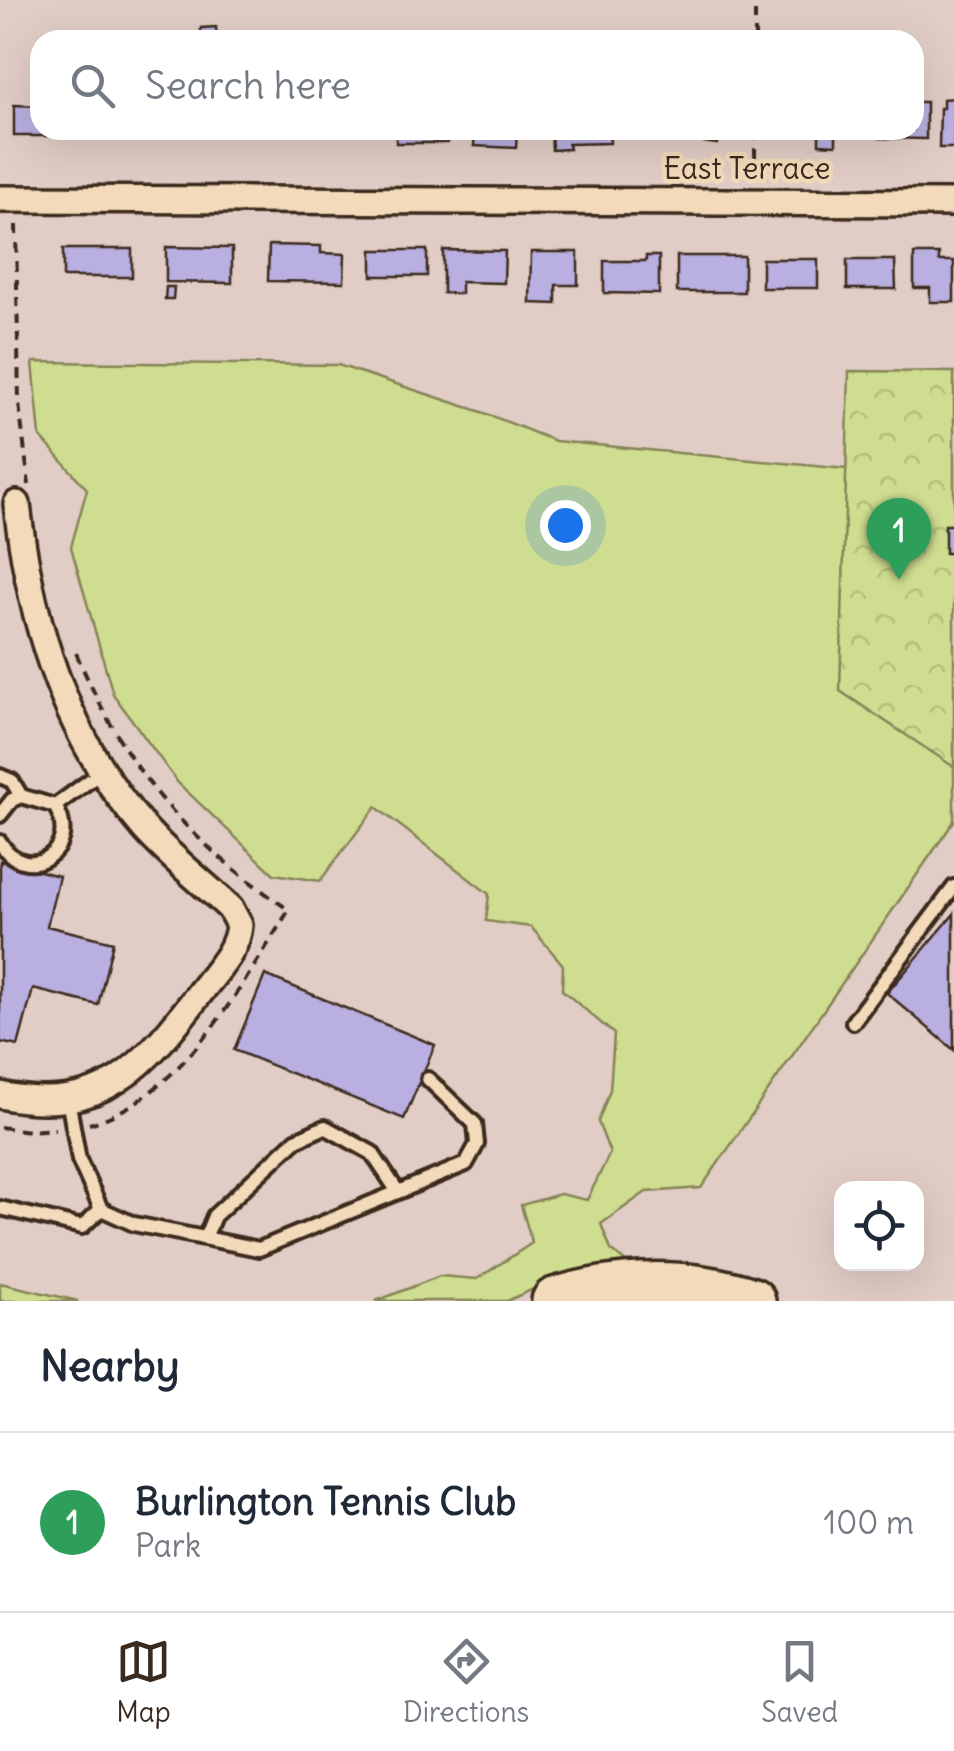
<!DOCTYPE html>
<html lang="en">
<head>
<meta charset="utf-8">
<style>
	body { margin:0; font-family:Delius,sans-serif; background:#f6f6f7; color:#1f2937 }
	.controls { position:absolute; right:30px; bottom:30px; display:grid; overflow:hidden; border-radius:20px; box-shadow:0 10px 40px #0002 }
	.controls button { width:90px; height:90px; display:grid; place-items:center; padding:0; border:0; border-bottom:2px solid #e0e1e3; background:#fff; color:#1f2937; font:50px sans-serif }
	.you { position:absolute; left:565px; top:525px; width:35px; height:35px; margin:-25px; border:8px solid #fff; border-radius:50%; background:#1a73e8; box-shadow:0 0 0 15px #1a73e833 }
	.badge { display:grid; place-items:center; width:65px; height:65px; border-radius:50%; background:#3b2a1e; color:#fff; font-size:32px; font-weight:700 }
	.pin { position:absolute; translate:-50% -82px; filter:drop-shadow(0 2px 5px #0008) }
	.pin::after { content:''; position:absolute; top:52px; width:35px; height:30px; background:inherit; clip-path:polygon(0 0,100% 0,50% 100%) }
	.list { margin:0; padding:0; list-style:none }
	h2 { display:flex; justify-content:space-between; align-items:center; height:130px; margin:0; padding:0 40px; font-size:42px }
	h2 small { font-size:32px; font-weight:400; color:#747a83 }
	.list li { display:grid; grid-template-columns:65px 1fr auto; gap:30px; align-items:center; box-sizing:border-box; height:180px; padding:0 40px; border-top:2px solid #e0e1e3 }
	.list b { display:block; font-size:38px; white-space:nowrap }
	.list p { margin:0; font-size:32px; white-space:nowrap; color:#747a83 }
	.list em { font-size:32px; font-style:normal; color:#747a83 }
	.icon { flex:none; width:55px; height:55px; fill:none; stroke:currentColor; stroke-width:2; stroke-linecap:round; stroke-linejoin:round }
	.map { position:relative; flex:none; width:954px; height:1301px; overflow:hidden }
	.search { position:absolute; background:#fff; box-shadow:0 10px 40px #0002; left:30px; right:30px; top:30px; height:110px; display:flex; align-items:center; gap:25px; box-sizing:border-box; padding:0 35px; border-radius:30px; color:#747a83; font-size:38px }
	.sheet { height:310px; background:#fff }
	nav { display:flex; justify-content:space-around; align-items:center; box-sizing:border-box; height:140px; border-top:2px solid #e0e1e3; background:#fff; font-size:28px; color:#747a83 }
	nav a { display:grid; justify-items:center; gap:5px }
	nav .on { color:#3b2a1e }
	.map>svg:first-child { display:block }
	.grass { fill:#cfdd90; stroke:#858457; stroke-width:2.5 }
	.park { fill:url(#park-crowns); stroke:#858457; stroke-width:2.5 }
	.building { fill:#b9afe0; stroke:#3b2a1e; stroke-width:2.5 }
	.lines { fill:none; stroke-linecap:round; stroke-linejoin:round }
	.service-casing { stroke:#3b2a1e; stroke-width:20 }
	.minor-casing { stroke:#3b2a1e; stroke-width:32 }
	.motorway-casing { stroke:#3b2a1e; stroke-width:52 }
	.path { stroke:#3b2a1e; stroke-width:4; stroke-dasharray:10 8; stroke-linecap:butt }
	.service { stroke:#f2daba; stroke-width:12 }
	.minor { stroke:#f2daba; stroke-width:25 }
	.motorway { stroke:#f2daba; stroke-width:45 }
	.labels { text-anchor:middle; stroke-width:9; stroke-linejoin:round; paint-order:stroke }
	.street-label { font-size:30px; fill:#3b2a1e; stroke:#f2daba }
</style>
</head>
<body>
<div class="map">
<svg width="954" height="1301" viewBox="0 0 954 1301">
	<defs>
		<pattern id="park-crowns" width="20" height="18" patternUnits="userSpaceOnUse" patternTransform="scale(2.5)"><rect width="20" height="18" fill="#cfdd90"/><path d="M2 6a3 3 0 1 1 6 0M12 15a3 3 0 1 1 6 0" fill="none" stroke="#b3be7c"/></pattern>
	</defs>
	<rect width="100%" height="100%" fill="#e1cdc5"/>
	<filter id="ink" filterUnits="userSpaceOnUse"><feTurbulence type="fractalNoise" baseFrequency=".01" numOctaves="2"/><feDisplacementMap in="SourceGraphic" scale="20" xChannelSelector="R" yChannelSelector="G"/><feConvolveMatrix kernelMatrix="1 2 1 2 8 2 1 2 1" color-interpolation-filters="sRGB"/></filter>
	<g filter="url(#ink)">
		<!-- grass -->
		<path class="grass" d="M 33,362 L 338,365 L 482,412 L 555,441 L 846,469 L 890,481 L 954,731 L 954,821 L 701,1188 L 646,1192 L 601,1224 L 611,1250 L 637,1271 L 547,1283 L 507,1301 L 376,1301 L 440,1276 L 477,1279 L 532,1243 L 521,1205 L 560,1194 L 587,1200 L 610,1153 L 598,1122 L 610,1090 L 614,1034 L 562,990 L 563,965 L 531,927 L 486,921 L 489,894 L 376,807 L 320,881 L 274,874 L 178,783 L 113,694 L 71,547 L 87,489 L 40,436 Z
			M 0,1283 L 78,1301 L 0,1301 Z"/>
		<!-- park -->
		<path class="park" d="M 849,371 L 954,372 L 954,767 L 840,691 Z"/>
		<!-- building -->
		<path class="building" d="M 216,27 L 217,40 L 201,40 L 201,28 Z
			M 954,98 L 954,148 L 939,148 L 940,108 L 943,108 L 943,99 Z
			M 914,102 L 926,102 L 926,139 L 880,138 L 880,132 L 861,132 L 914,130 Z
			M 14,105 L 40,106 L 40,130 L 59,130 L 59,136 L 14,136 Z
			M 93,130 L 136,130 L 136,134 L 93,134 Z
			M 396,130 L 447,130 L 447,143 L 396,143 Z
			M 475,130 L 517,130 L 516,148 L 474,146 Z
			M 551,130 L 609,130 L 610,143 L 568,144 L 569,149 L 552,150 Z
			M 646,130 L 719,130 L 717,144 L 645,133 Z
			M 836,130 L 836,145 L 819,144 L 819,132 L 793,131 Z
			M 269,245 L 321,246 L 321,253 L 345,254 L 344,282 L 268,281 Z
			M 166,247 L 232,248 L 232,283 L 166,282 Z
			M 63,249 L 132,249 L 132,277 L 63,277 Z
			M 372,250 L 427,250 L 427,276 L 372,276 Z
			M 443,250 L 505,251 L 504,283 L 461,282 L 461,294 L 443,293 Z
			M 531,252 L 578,252 L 578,285 L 556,285 L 556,304 L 530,303 Z
			M 914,254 L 939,254 L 939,261 L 954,261 L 954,302 L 930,302 L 930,288 L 914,288 Z
			M 646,256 L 659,256 L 659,294 L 604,293 L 604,261 L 646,261 Z
			M 677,256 L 744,256 L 744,292 L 677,292 Z
			M 762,259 L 818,259 L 818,288 L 762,288 Z
			M 847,260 L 895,260 L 896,289 L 847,289 Z
			M 166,287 L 174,287 L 173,299 L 165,299 Z
			M 945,525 L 954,525 L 954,553 L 945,553 Z
			M 0,861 L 59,876 L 47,926 L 113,942 L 98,1005 L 33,989 L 18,1046 L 0,1042 Z
			M 954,914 L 954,1050 L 887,993 Z
			M 265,975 L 435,1045 L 404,1119 L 234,1050 Z"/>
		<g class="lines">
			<defs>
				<path id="service" d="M 0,776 L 12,781 L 21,796 L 55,806 L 104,770
					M 0,815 L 12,800 L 21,796
					M 0,842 C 25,886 83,851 55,806
					M 853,1022 L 954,887
					M 68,1099 L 79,1160 L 101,1209 L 134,1224 L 259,1249 L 466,1164 L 477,1144 L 475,1124 L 428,1079
					M 0,1208 L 82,1227 L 101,1209
					M 205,1238 L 214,1216 L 296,1140 L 325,1127 L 372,1153 L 398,1192"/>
				<path id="minor" d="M 0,199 L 954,203
					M 0,1095 C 104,1117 145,1065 202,990 C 217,970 237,951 239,925 L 230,908 C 202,882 171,858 145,829 C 66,739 30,621 17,504"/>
				<path id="motorway" d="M 555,1301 C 617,1281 690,1280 752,1301"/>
			</defs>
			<!-- service casing -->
			<use href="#service" class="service-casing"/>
			<!-- minor casing -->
			<use href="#minor" class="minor-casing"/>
			<!-- motorway casing -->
			<use href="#motorway" class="motorway-casing"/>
			<!-- path -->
			<path class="path" d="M 755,40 L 755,0
				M 755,176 L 755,130
				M 16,225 L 19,404 L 29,485
				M 76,653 C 128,773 181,835 289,910 C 240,988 182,1097 89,1124
				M 0,1127 L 29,1131 L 55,1129"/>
			<!-- service -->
			<use href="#service" class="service"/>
			<!-- minor -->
			<use href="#minor" class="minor"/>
			<!-- motorway -->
			<use href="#motorway" class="motorway"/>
		</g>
	</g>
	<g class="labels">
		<!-- street labels -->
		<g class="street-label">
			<text x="747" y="179">East Terrace</text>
		</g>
	</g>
</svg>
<div class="controls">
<button><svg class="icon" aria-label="locate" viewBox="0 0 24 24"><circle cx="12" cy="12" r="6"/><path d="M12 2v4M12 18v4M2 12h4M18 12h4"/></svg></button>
</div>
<div class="you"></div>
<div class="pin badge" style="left:899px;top:580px;background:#2e9e5b">1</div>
<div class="search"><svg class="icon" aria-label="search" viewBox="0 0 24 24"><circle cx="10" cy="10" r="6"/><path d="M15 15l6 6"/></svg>Search here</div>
</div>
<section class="sheet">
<h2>Nearby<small></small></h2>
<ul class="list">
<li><span class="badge" style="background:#2e9e5b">1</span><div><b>Burlington Tennis Club</b><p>Park</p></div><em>100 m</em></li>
</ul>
</section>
<nav>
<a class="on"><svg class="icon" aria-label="map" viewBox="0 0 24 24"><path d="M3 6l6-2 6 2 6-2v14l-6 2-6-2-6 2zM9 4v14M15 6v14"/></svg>Map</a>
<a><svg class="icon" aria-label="directions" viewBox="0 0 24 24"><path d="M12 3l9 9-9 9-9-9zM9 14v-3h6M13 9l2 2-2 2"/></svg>Directions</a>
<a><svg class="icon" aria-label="saved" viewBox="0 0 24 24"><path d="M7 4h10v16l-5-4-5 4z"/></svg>Saved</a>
</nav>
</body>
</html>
